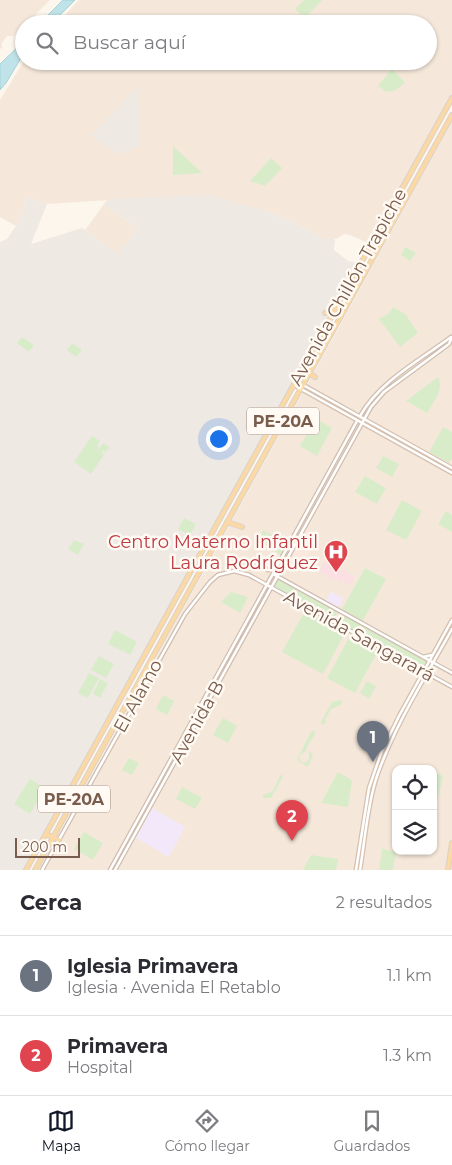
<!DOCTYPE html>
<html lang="es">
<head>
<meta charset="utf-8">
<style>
	body { margin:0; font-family:Montserrat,sans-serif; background:#f7f7f7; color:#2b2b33 }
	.controls { position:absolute; right:15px; bottom:15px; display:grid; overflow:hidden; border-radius:10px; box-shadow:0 1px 4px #0004 }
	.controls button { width:45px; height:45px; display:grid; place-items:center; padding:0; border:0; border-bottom:1px solid #e1e1e2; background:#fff; color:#2b2b33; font:25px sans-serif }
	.scale { position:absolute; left:15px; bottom:12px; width:65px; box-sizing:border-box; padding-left:5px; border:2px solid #7a5c4d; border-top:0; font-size:14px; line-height:18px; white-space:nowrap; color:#7a5c4d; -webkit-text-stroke:4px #fffaf3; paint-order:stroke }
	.you { position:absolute; left:218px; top:438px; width:18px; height:18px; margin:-12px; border:4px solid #fff; border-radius:50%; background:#1a73e8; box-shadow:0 0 0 8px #1a73e833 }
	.badge { display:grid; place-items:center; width:32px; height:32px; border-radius:50%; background:#111827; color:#fff; font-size:16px; font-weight:700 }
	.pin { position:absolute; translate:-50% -41px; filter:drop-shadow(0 1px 2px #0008) }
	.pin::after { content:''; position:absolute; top:26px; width:18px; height:15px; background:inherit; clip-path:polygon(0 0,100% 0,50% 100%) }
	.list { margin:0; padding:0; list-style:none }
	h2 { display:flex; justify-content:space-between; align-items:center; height:65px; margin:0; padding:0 20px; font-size:21px }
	h2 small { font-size:16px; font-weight:400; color:#7c7c81 }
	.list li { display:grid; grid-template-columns:32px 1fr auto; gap:15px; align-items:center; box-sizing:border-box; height:80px; padding:0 20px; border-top:1px solid #e1e1e2 }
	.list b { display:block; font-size:19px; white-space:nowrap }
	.list p { margin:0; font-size:16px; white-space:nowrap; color:#7c7c81 }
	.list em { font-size:16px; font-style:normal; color:#7c7c81 }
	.icon { flex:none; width:28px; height:28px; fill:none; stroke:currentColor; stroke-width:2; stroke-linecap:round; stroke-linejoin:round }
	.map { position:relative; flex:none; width:452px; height:870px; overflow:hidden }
	.search { position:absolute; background:#fff; box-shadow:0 1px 4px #0004; left:15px; right:15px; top:15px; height:55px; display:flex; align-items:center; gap:12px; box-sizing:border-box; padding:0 18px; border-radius:28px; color:#7c7c81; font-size:19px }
	.sheet { height:225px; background:#fff }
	nav { display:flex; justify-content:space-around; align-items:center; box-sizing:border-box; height:70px; border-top:1px solid #e1e1e2; background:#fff; font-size:14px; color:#7c7c81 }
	nav a { display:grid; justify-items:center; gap:2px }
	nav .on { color:#111827 }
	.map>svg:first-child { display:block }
	.residential { fill:#f5e8da; fill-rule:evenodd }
	.commercial { fill:#fde8e0 }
	.industrial { fill:#efe9e4 }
	.education { fill:#f3e8fa }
	.medical { fill:#fbdfe3 }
	.green { fill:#d8ecc9 }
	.water { fill:#bfe3e8; stroke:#a5d3da }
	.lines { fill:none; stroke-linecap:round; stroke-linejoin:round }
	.tertiary-casing { stroke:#d1beb0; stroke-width:5 }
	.secondary-casing { stroke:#d6c0b0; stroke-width:5 }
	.primary-casing { stroke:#dad1cd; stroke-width:6 }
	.tertiary { stroke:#fff; stroke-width:2.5 }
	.secondary { stroke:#fff; stroke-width:2.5 }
	.primary { stroke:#fbd9a5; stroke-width:4 }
	.labels { text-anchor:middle; stroke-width:5; stroke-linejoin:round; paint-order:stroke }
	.shield { fill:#fffaf3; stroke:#a28b7f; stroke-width:1 }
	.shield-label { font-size:16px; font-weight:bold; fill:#7a5c4d }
	.street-label { font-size:18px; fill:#7a5c4d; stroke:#fffaf3 }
	.health-label { font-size:18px; fill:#be3a42; stroke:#fffaf3; text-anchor:end }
</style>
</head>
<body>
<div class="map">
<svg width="452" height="870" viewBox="0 0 452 870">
	<rect width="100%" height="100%" fill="#fdf6ec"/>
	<!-- residential -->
	<path class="residential" d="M 0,0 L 50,0 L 26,24 L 24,24 L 24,26 L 13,36 L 7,36 L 2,43 L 2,48 L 0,49 Z
		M 79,0 L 452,0 L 452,97 L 372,245 L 350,235 L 344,234 L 336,239 L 325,240 L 295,223 L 268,212 L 110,200 L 47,204 L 29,198 L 25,200 L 24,209 L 16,226 L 0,217 L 0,100 L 24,61 L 428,61 L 428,24 L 57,24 Z
		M 452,121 L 452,870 L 39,870 L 339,327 ZM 396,769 L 433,769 L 433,851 L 396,851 Z
		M 104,204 L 138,228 L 118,255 L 85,230 Z"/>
	<!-- commercial -->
	<path class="commercial" d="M 305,529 L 318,536 L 303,564 L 297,561 L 298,557 L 291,554 Z"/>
	<!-- industrial -->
	<path class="industrial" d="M 138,86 L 139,147 L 118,154 L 91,136 Z
		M 209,195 L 265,211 L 291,221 L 324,239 L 333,238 L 335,240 L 334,250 L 348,261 L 358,263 L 328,319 L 24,870 L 0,870 L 0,242 L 7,239 L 16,226 L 24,209 L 25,199 L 29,198 L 47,204 L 31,244 L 82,228 L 118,254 L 138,228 L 104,204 L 108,199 Z"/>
	<!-- education -->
	<path class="education" d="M 331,592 L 343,598 L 339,607 L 333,604 L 334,602 L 332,604 L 326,601 Z
		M 152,808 L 185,827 L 169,857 L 136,838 Z"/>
	<!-- medical -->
	<path class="medical" d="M 325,561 L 355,577 L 351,585 L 344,582 L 345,579 L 344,578 L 340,584 L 340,582 L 328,578 L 327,575 L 323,572 L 321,574 L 319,572 Z"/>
	<!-- green -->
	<path class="green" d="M 304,0 L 322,0 L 305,18 L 295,9 Z
		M 392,69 L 405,82 C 396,92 388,96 378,86 Z
		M 173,146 L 202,173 L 173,175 Z
		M 271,158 L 282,168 L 265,186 L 250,181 Z
		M 405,247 L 416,253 L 410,261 L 401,255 Z
		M 393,307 L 406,315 L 418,333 L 400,347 L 379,319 L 388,314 Z
		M 22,337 L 34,345 L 29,352 L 17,343 Z
		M 72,343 L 82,350 L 76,357 L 67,350 Z
		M 438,377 C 445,389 433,402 427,413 L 406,401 Z
		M 316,419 L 332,428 L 317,456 L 300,446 Z
		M 443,427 L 452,432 L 452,458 L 449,463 L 429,452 Z
		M 92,436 L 100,441 L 97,446 L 99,448 L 103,443 L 109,447 L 106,452 L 103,451 L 102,453 L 104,455 L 91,474 L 74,462 Z
		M 383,456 L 399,464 L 392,477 L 376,468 Z
		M 365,476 L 386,488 L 377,504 L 355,492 Z
		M 402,500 L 422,511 L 406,540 L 386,530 Z
		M 446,511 L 452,515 L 452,532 L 438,524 Z
		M 184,518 L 196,524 L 190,535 L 178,529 Z
		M 263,530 L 287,544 L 281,555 L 262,543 L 261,537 Z
		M 74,540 L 84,544 L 78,555 L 68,549 Z
		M 365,568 L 386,579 L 362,622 L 341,611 Z
		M 277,578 L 338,611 L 333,620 L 273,586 Z
		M 231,592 L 248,597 L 240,613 L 221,602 Z
		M 306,609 L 346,631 L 323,674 L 282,652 Z
		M 341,613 L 361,624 L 356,632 L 336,621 Z
		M 363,626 L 428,661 L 423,669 L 359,633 Z
		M 115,630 L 137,642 L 130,655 L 123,651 L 125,646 L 122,651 L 108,644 Z
		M 351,634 L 379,649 L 355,693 L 327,678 Z
		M 99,656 L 114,664 L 106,678 L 91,670 Z
		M 89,673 L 99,678 L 88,698 L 78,693 Z
		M 100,679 L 108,683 L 100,698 L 93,694 Z
		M 367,681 L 376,686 L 369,699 L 360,693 Z
		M 163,695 L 174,701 L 167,715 L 156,709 Z
		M 341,700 L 342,704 L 331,709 L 325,720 L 326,721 L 325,724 L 322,725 L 321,722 L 332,702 Z
		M 223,718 L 237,726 L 228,743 L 213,735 Z
		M 314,730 L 315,734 L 308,745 L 306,751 L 299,756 L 300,761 L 305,763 L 309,759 L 309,751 L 313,754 L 309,765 L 306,766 L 298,761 L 297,759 L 311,732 Z
		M 129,758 L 139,763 L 132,775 L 122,770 Z
		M 433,771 L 443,776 L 436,805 L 433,804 Z
		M 338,772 L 352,780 L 348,807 L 321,803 Z
		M 281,774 L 283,777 L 271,798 L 263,798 L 263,795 L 273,791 Z
		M 30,779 L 45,788 L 30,814 L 14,804 Z
		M 182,787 L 202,798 L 195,809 L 176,799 Z
		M 84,832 L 103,843 L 93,860 L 74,849 Z
		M 382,849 L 396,852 L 393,870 L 379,870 Z
		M 311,855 L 338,859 L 336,870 L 303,870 Z"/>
	<!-- water -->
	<path class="water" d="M 63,0 L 75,0 L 51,24 L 39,24 Z
		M 24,41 L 24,53 L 6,83 L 0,90 L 0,64 Z"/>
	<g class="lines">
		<defs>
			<path id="tertiary" d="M 360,416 C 380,381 419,361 451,337
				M 267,570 L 274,569
				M 273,574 L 452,673
				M 42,870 L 185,614 L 210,582 L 218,575 L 234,571 L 249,575 L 452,687
				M 110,870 L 357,421
				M 115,870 L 371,407 L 384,392 L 449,344 L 452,337"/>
			<path id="secondary" d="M 296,381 L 452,468
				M 294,385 L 452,473
				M 423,657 L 432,655
				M 356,870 L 369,788 L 381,753 L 399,716 L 452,620
				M 360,870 C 365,840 367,808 376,779 C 394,726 425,678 452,629"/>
			<path id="primary" d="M 325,313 L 330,312 L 333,315
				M 303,369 L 315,377
				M 227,522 L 242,527
				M 46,834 L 59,840
				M 26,870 L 452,98
				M 35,870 L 452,115
				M 448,870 L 452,843"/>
		</defs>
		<!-- tertiary casing -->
		<use href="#tertiary" class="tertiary-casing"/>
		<!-- secondary casing -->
		<use href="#secondary" class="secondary-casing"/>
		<!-- primary casing -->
		<use href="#primary" class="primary-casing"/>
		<!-- tertiary -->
		<use href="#tertiary" class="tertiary"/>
		<!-- secondary -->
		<use href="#secondary" class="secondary"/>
		<!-- primary -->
		<use href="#primary" class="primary"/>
	</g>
	<!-- icons -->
	<defs>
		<symbol id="hospital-pin" viewBox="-11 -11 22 30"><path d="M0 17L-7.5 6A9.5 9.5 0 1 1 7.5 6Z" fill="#e0444e" stroke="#fffaf3"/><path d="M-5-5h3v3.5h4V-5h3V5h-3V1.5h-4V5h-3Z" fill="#fff"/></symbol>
	</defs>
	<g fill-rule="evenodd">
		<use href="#hospital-pin" x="322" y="538" width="28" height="38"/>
	</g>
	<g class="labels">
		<!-- shield labels -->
		<g class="shield">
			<rect x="247" y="407.5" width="72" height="27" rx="4"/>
			<rect x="38" y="785.5" width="72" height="27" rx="4"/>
		</g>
		<g class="shield-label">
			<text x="283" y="427">PE-20A</text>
			<text x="74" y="805">PE-20A</text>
		</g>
		<!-- street labels -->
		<g class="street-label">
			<text transform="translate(348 287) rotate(-61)" y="6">Avenida Chillón Trapiche</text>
			<text transform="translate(359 636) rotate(29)" y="6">Avenida Sangarará</text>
			<text transform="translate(138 696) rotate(-61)" y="6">El Alamo</text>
			<text transform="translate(197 722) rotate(-61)" y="6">Avenida B</text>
		</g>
		<!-- health labels -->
		<g class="health-label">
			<text x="318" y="548">Centro Materno Infantil<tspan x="318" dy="21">Laura Rodríguez</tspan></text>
		</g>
	</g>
</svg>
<div class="controls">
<button><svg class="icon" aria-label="locate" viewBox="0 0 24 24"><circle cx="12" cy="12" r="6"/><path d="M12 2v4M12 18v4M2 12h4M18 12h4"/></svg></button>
<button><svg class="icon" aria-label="layers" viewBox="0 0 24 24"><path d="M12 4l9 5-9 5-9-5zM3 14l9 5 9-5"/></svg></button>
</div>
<div class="scale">200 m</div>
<div class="you"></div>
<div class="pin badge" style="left:373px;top:762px;background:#6b7280">1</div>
<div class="pin badge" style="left:292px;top:841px;background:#e0444e">2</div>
<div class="search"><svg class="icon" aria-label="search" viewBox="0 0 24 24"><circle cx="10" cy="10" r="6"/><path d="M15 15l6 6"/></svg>Buscar aquí</div>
</div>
<section class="sheet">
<h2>Cerca<small>2 resultados</small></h2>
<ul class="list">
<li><span class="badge" style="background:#6b7280">1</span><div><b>Iglesia Primavera</b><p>Iglesia · Avenida El Retablo</p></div><em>1.1 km</em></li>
<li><span class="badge" style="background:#e0444e">2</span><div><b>Primavera</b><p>Hospital</p></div><em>1.3 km</em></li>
</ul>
</section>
<nav>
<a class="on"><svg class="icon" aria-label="map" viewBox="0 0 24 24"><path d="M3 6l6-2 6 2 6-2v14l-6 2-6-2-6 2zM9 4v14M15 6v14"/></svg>Mapa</a>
<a><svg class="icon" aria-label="directions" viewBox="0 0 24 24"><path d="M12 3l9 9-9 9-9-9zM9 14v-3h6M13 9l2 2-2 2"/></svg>Cómo llegar</a>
<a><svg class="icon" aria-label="saved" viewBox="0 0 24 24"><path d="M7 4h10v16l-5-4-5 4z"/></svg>Guardados</a>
</nav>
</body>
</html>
